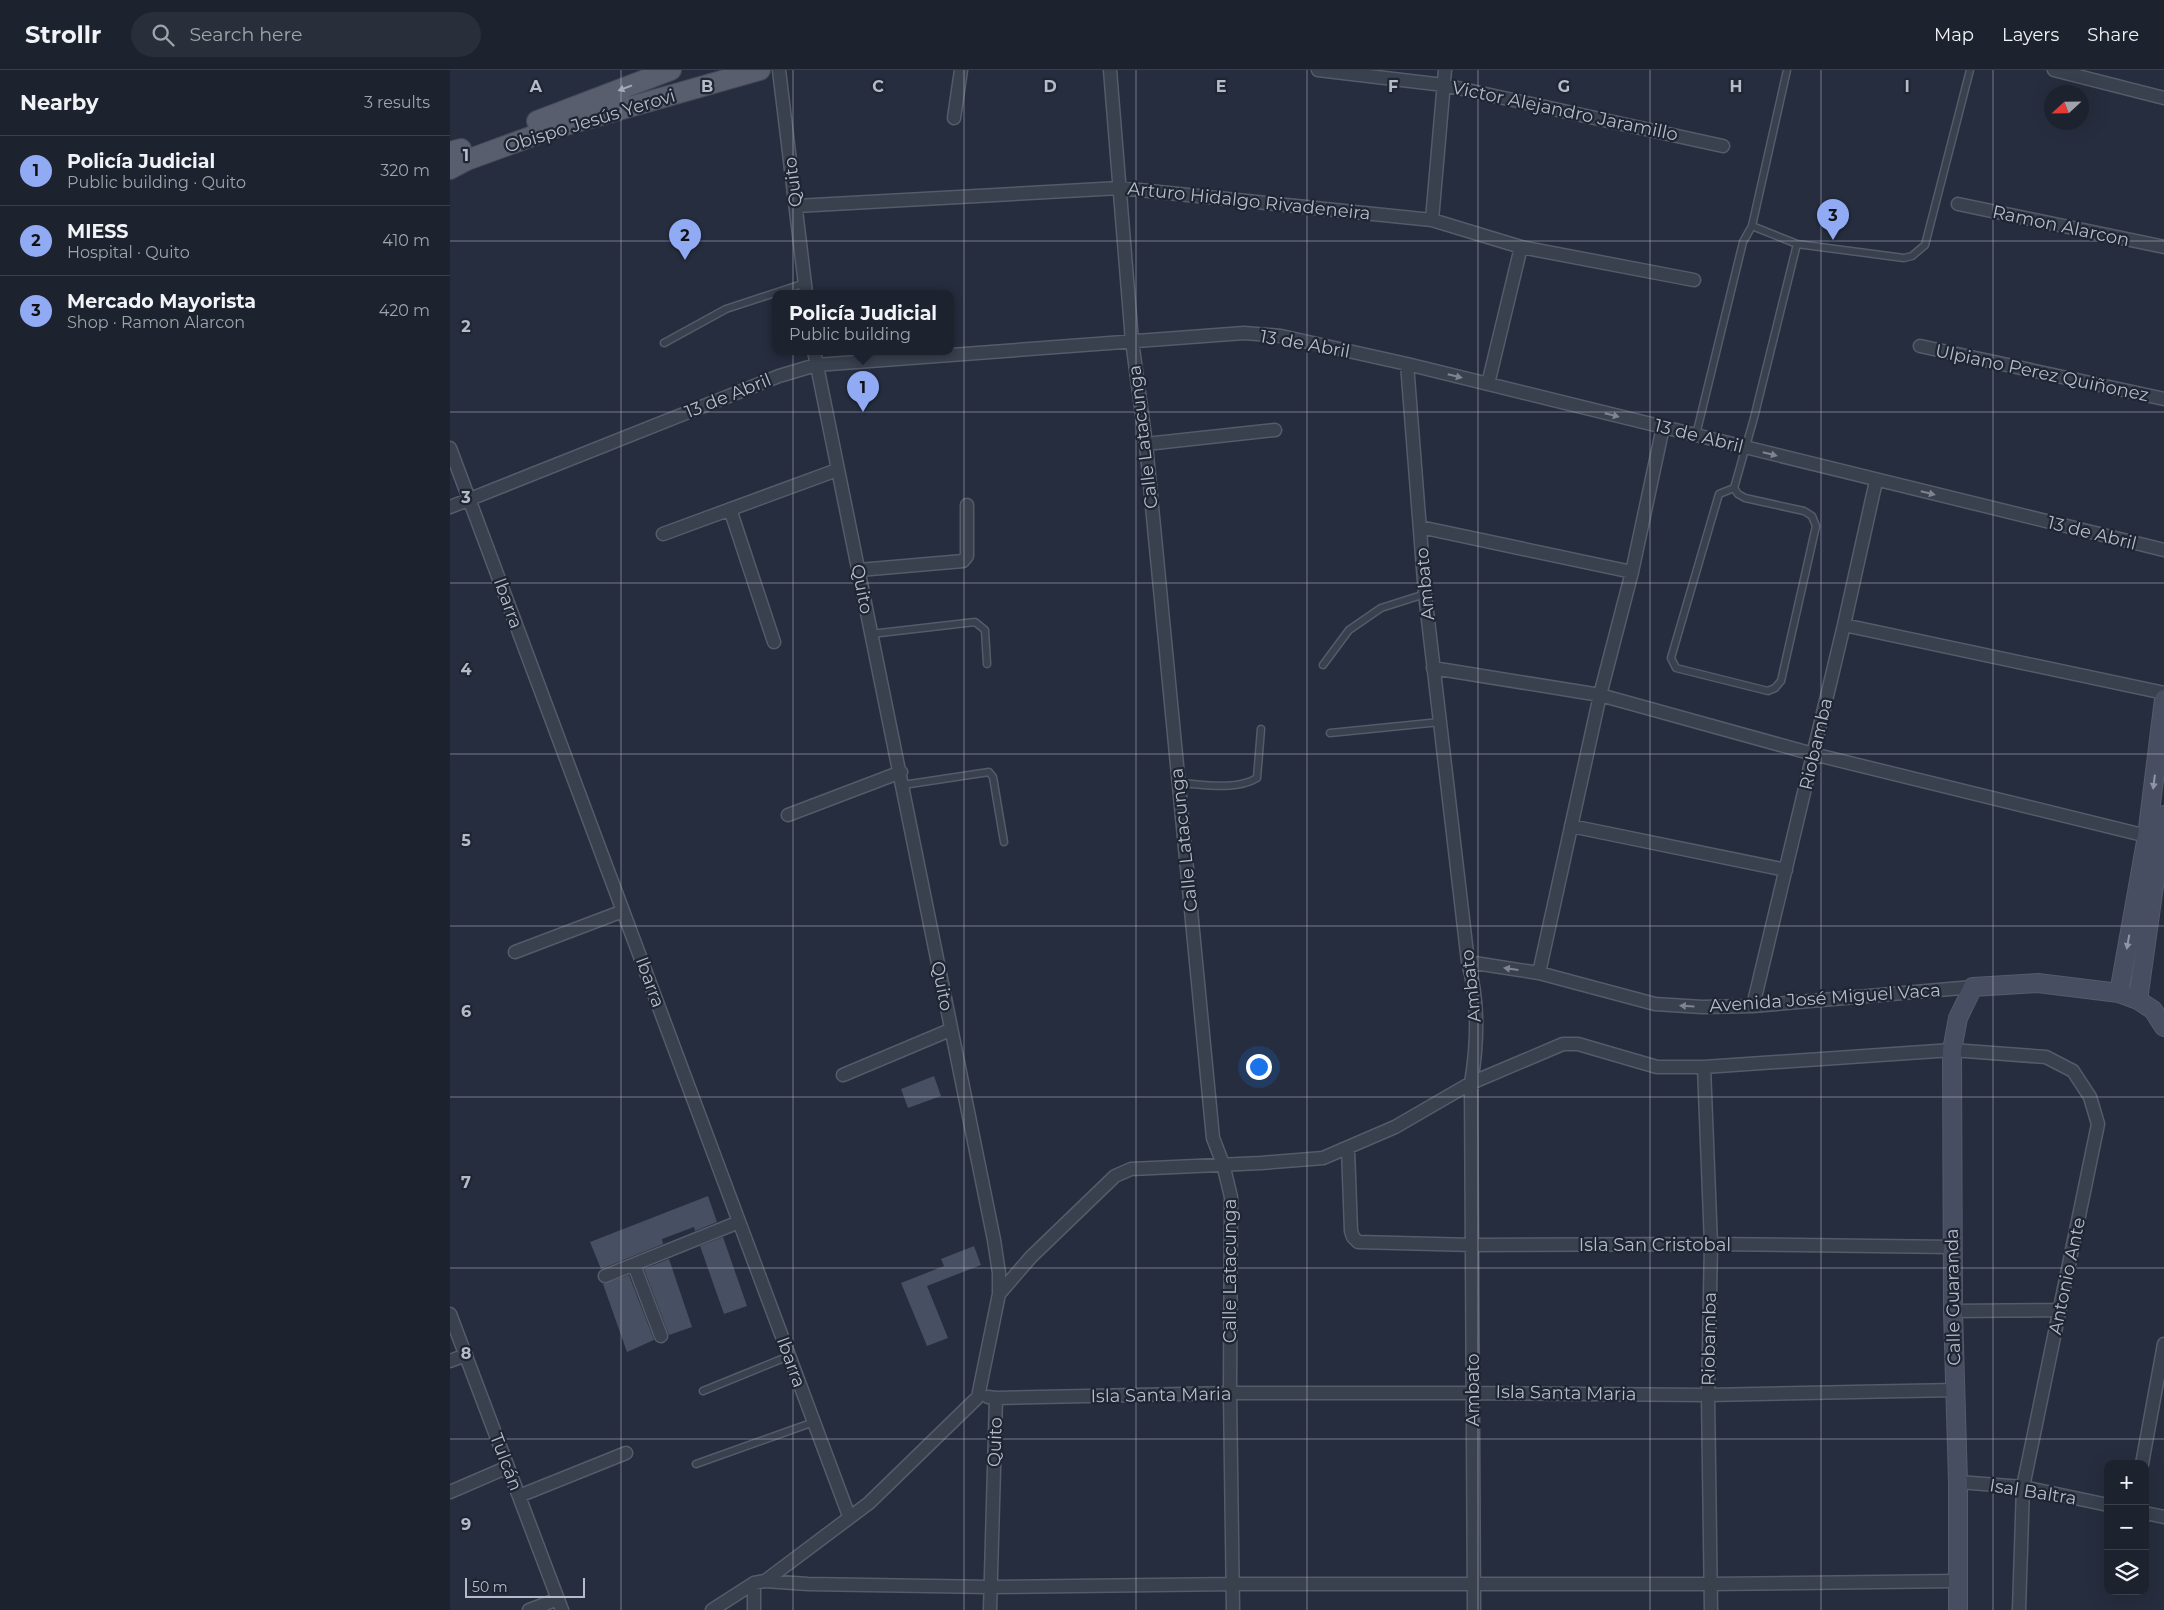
<!DOCTYPE html>
<html lang="en">
<head>
<meta charset="utf-8">
<style>
	body { margin:0; font-family:Montserrat,sans-serif; background:#292f3a; color:#f1f3f6 }
	.controls { position:absolute; right:15px; bottom:15px; display:grid; overflow:hidden; border-radius:10px; box-shadow:0 5px 20px #0002 }
	.controls button { width:45px; height:45px; display:grid; place-items:center; padding:0; border:0; border-bottom:1px solid #3a3f4a; background:#1c222e; color:#f1f3f6; font:25px sans-serif }
	.compass { position:absolute; left:1594px; top:15px; width:45px; height:45px; border-radius:50%; background:#1c222e; box-shadow:0 5px 20px #0002; rotate:248deg }
	.scale { position:absolute; left:15px; bottom:12px; width:120px; box-sizing:border-box; padding-left:5px; border:2px solid #b6bbc9; border-top:0; font-size:14px; line-height:18px; white-space:nowrap; color:#b6bbc9; -webkit-text-stroke:4px #1e2533; paint-order:stroke }
	.you { position:absolute; left:808px; top:996px; width:18px; height:18px; margin:-12px; border:4px solid #fff; border-radius:50%; background:#1a73e8; box-shadow:0 0 0 8px #1a73e833 }
	.badge { display:grid; place-items:center; width:32px; height:32px; border-radius:50%; background:#90abf4; color:#111; font-size:16px; font-weight:700 }
	.pin { position:absolute; translate:-50% -41px; filter:drop-shadow(0 1px 2px #0008) }
	.pin::after { content:''; position:absolute; top:26px; width:18px; height:15px; background:inherit; clip-path:polygon(0 0,100% 0,50% 100%) }
	.popup { position:absolute; left:322px; top:220px; width:182px; height:65px; box-sizing:border-box; display:grid; place-content:center; border-radius:10px; background:#1c222e; filter:drop-shadow(0 1px 4px #0005); font-size:16px; white-space:nowrap; color:#a0a4aa }
	.popup b { font-size:19px; color:#f1f3f6 }
	.popup::after { content:''; position:absolute; left:50%; top:100%; margin-left:-10px; border:10px solid transparent; border-top-color:#1c222e }
	.list { margin:0; padding:0; list-style:none }
	h2 { display:flex; justify-content:space-between; align-items:center; height:65px; margin:0; padding:0 20px; font-size:21px }
	h2 small { font-size:16px; font-weight:400; color:#a0a4aa }
	.list li { display:grid; grid-template-columns:32px 1fr auto; gap:15px; align-items:center; box-sizing:border-box; height:70px; padding:0 20px; border-top:1px solid #3a3f4a }
	.list b { display:block; font-size:19px; white-space:nowrap }
	.list p { margin:0; font-size:16px; white-space:nowrap; color:#a0a4aa }
	.list em { font-size:16px; font-style:normal; color:#a0a4aa }
	.icon { flex:none; width:28px; height:28px; fill:none; stroke:currentColor; stroke-width:2; stroke-linecap:round; stroke-linejoin:round }
	.map { position:relative; flex:none; width:1714px; height:1540px; overflow:hidden }
	header { display:flex; align-items:center; gap:30px; box-sizing:border-box; height:70px; padding:0 25px; background:#1c222e; border-bottom:1px solid #3a3f4a }
	header strong { font-size:24px }
	nav { display:flex; gap:28px; margin-inline-start:auto; font-size:18px }
	.search { width:350px; height:45px; background:#292f3a; display:flex; align-items:center; gap:12px; box-sizing:border-box; padding:0 18px; border-radius:28px; color:#a0a4aa; font-size:19px }
	main { display:flex }
	aside { flex:1; background:#1c222e }
	.map>svg:first-child { display:block }
	.building { fill:#474f62 }
	.lines { fill:none; stroke-linecap:round; stroke-linejoin:round }
	.lane-casing { stroke:#545b69; stroke-width:9 }
	.street-casing { stroke:#545b69; stroke-width:15 }
	.secondary-casing { stroke:#545b69; stroke-width:20 }
	.primary-casing { stroke:#434957; stroke-width:22 }
	.lane { stroke:#39404e; stroke-width:6 }
	.street { stroke:#39404e; stroke-width:12 }
	.secondary { stroke:#484e61; stroke-width:18 }
	.primary { stroke:#585e6e; stroke-width:20 }
	.oneway { fill:#a3a8b7 }
	.oneway2 { fill:#7e8492 }
	.oneway3 { fill:#9095a5 }
	.grid { fill:none; stroke:#b6bbc9; stroke-width:1; stroke-opacity:0.55 }
	.labels { text-anchor:middle; stroke-width:4.5; stroke-linejoin:round; paint-order:stroke }
	.street-label { font-size:18px; fill:#b6bbc9; stroke:#1e2533 }
	.grid-label { font-size:16px; text-anchor:middle; font-weight:bold; fill:#b6bbc9; stroke:#1e2533; stroke-width:4.5; stroke-linejoin:round; paint-order:stroke }
</style>
</head>
<body>
<header>
<strong>Strollr</strong>
<div class="search"><svg class="icon" aria-label="search" viewBox="0 0 24 24"><circle cx="10" cy="10" r="6"/><path d="M15 15l6 6"/></svg>Search here</div>
<nav><a>Map</a><a>Layers</a><a>Share</a></nav>
</header>
<main>
<aside>
<h2>Nearby<small>3 results</small></h2>
<ul class="list">
<li><span class="badge">1</span><div><b>Policía Judicial</b><p>Public building · Quito</p></div><em>320 m</em></li>
<li><span class="badge">2</span><div><b>MIESS</b><p>Hospital · Quito</p></div><em>410 m</em></li>
<li><span class="badge">3</span><div><b>Mercado Mayorista</b><p>Shop · Ramon Alarcon</p></div><em>420 m</em></li>
</ul>
</aside>
<div class="map">
<svg width="1714" height="1540" viewBox="0 0 1714 1540">
	<rect width="100%" height="100%" fill="#262d3e"/>
	<!-- building -->
	<path class="building" d="M 484,1006 L 491,1026 L 458,1038 L 451,1019 Z
		M 258,1126 L 267,1152 L 245,1161 L 244,1157 L 212,1169 L 213,1174 L 151,1199 L 140,1172 Z
		M 273,1167 L 297,1236 L 274,1244 L 250,1176 Z
		M 524,1176 L 531,1195 L 477,1216 L 498,1268 L 477,1276 L 451,1213 L 494,1196 L 491,1189 Z
		M 219,1189 L 242,1257 L 219,1265 L 194,1199 Z
		M 179,1205 L 204,1270 L 177,1282 L 153,1214 Z"/>
	<g class="lines">
		<defs>
			<path id="lane" d="M 1302,156 L 1347,174 L 1454,188 L 1462,186 L 1475,175 L 1520,0
				M 214,273 L 276,239 L 355,213
				M 1246,365 L 1293,172 L 1302,156 L 1337,0
				M 1284,418 L 1269,424 L 1221,588 L 1226,598 L 1318,621 L 1325,618 L 1331,611 L 1366,456 L 1362,446 L 1354,441 L 1295,428 L 1288,424 L 1284,418 L 1304,348 L 1347,174
				M 421,564 L 525,552 L 535,560 L 537,594
				M 873,595 L 899,560 L 931,538 L 975,524
				M 880,663 L 990,652
				M 728,713 C 752,714 786,721 807,708 L 811,659
				M 453,715 L 539,702 L 543,707 L 554,772
				M 253,1321 L 339,1286
				M 246,1394 L 364,1352"/>
			<path id="street" d="M 329,0 L 356,223
				M 660,0 L 682,271 L 696,374 L 763,1068 L 773,1094 L 781,1127 L 780,1323 L 783,1540
				M 868,0 L 994,15 L 1273,76
				M 1604,0 L 1714,28
				M 504,48 L 511,0
				M 1508,134 L 1714,177
				M 346,136 L 670,118 L 982,150 L 1071,177 L 1244,210
				M 982,150 L 995,0
				M 1470,276 L 1714,329
				M 364,281 L 544,1170 L 549,1203 L 549,1224 L 528,1327
				M 957,294 L 975,524 L 1018,892 C 1029,932 1028,972 1021,1013 L 1024,1540
				M 1038,314 L 1071,177
				M 696,374 L 825,360
				M 0,378 L 399,1446
				M 0,437 L 329,306 L 366,295 L 794,263 L 831,266 L 957,294 L 1714,480
				M 280,439 L 324,572
				M 970,457 L 1182,502
				M 213,464 L 387,400
				M 409,500 L 513,491 L 517,486 L 517,435
				M 1394,555 L 1714,623
				M 983,598 L 1150,625 L 1363,684 L 1697,766
				M 338,745 L 451,702
				M 1121,756 L 1336,800
				M 65,882 L 173,841
				M 1018,892 L 1089,903 L 1205,934 L 1252,937 L 1303,936 L 1523,917
				M 1089,903 L 1150,625 L 1182,502 L 1213,357
				M 1303,936 L 1394,555 L 1426,411
				M 1254,997 L 1261,1174 L 1258,1325 L 1261,1540
				M 393,1005 L 500,960
				M 898,1079 L 901,1161 L 903,1167 L 908,1172 L 1023,1175 L 1261,1174 L 1503,1177
				M 184,1195 L 211,1266
				M 155,1206 L 289,1152
				M 549,1224 L 581,1187 L 665,1106 L 681,1099 L 811,1093 L 873,1088 L 945,1057 L 1021,1013 L 1113,974 L 1128,974 L 1207,997 L 1254,997 L 1502,980 L 1596,987 L 1623,1001 L 1640,1027 L 1648,1054 L 1573,1417 L 1569,1540
				M 1503,1241 L 1610,1240
				M 0,1244 L 112,1540
				M 0,1291 L 16,1285
				M 538,1327 L 546,1328 L 540,1540
				M 546,1328 L 780,1323 L 1023,1323 L 1258,1325 L 1505,1320
				M 1692,1394 L 1714,1274
				M 1508,1412 L 1573,1417 L 1658,1435
				M 0,1422 L 58,1397
				M 69,1426 L 176,1383
				M 1695,1443 L 1714,1447
				M 315,1511 L 358,1514 L 540,1517 L 783,1514 L 1261,1514 L 1507,1511
				M 304,1513 L 304,1540
				M 79,1540 L 108,1529
				M 262,1540 L 304,1513 L 315,1511 L 419,1433 L 528,1327"/>
			<path id="secondary" d="M 1669,923 L 1697,766 L 1714,629
				M 1688,930 L 1714,745
				M 1508,1540 L 1508,1412 L 1503,1241 L 1502,980 L 1508,948 L 1523,917 L 1588,913 L 1669,923 L 1688,930 L 1703,940 L 1714,957"/>
			<path id="primary" d="M 87,51 L 221,0
				M 0,82 L 11,79
				M 0,99 L 17,90 L 102,59 L 310,0"/>
		</defs>
		<!-- lane casing -->
		<use href="#lane" class="lane-casing"/>
		<!-- street casing -->
		<use href="#street" class="street-casing"/>
		<!-- secondary casing -->
		<use href="#secondary" class="secondary-casing"/>
		<!-- primary casing -->
		<use href="#primary" class="primary-casing"/>
		<!-- lane -->
		<use href="#lane" class="lane"/>
		<!-- street -->
		<use href="#street" class="street"/>
		<!-- secondary -->
		<use href="#secondary" class="secondary"/>
		<!-- primary -->
		<use href="#primary" class="primary"/>
	</g>
	<!-- one-way arrows -->
	<defs><path id="oneway-solid" d="M-6-.8H1V-3.2L6.5 0L1 3.2V.8H-6Z" transform="scale(1.25)"/></defs>
	<use class="oneway" href="#oneway-solid" transform="translate(175 18) rotate(159)"/>
	<g class="oneway2">
		<use href="#oneway-solid" transform="translate(1005 306) rotate(14)"/>
		<use href="#oneway-solid" transform="translate(1162 345) rotate(14)"/>
		<use href="#oneway-solid" transform="translate(1320 384) rotate(14)"/>
		<use href="#oneway-solid" transform="translate(1478 423) rotate(14)"/>
		<use href="#oneway-solid" transform="translate(1061 899) rotate(-172)"/>
		<use href="#oneway-solid" transform="translate(1237 936) rotate(-176)"/>
	</g>
	<g class="oneway3">
		<use href="#oneway-solid" transform="translate(1704 712) rotate(97)"/>
		<use href="#oneway-solid" transform="translate(1678 872) rotate(100)"/>
	</g>
	<!-- grid -->
	<path class="grid" d="M 171,0 L 171,1540M 343,0 L 343,1540M 514,0 L 514,1540M 686,0 L 686,1540M 857,0 L 857,1540M 1028,0 L 1028,1540M 1200,0 L 1200,1540M 1371,0 L 1371,1540M 1543,0 L 1543,1540M 0,171 L 1714,171M 0,342 L 1714,342M 0,513 L 1714,513M 0,684 L 1714,684M 0,856 L 1714,856M 0,1027 L 1714,1027M 0,1198 L 1714,1198M 0,1369 L 1714,1369"/>
	<g class="labels">
		<!-- street labels -->
		<g class="street-label">
			<text transform="translate(1115 41) rotate(12)" y="6">Victor Alejandro Jaramillo</text>
			<text transform="translate(140 51) rotate(-17)" y="6">Obispo Jesús Yerovi</text>
			<text transform="translate(343 112) rotate(-97)" y="6">Quito</text>
			<text transform="translate(799 131) rotate(6)" y="6">Arturo Hidalgo Rivadeneira</text>
			<text transform="translate(1611 156) rotate(12)" y="6">Ramon Alarcon</text>
			<text transform="translate(855 274) rotate(10)" y="6">13 de Abril</text>
			<text transform="translate(1592 303) rotate(12)" y="6">Ulpiano Perez Quiñonez</text>
			<text transform="translate(278 326) rotate(-22)" y="6">13 de Abril</text>
			<text transform="translate(1249 366) rotate(14)" y="6">13 de Abril</text>
			<text transform="translate(693 367) rotate(-97)" y="6">Calle Latacunga</text>
			<text transform="translate(1642 463) rotate(14)" y="6">13 de Abril</text>
			<text transform="translate(975 514) rotate(-95)" y="6">Ambato</text>
			<text transform="translate(412 519) rotate(79)" y="6">Quito</text>
			<text transform="translate(58 533) rotate(70)" y="6">Ibarra</text>
			<text transform="translate(1366 674) rotate(-77)" y="6">Riobamba</text>
			<text transform="translate(734 770) rotate(-96)" y="6">Calle Latacunga</text>
			<text transform="translate(200 912) rotate(70)" y="6">Ibarra</text>
			<text transform="translate(492 916) rotate(79)" y="6">Quito</text>
			<text transform="translate(1021 916) rotate(-96)" y="6">Ambato</text>
			<text transform="translate(1375 928) rotate(-4)" y="6">Avenida José Miguel Vaca</text>
			<text x="1205" y="1181">Isla San Cristobal</text>
			<text transform="translate(780 1201) rotate(-90)" y="6">Calle Latacunga</text>
			<text transform="translate(1617 1206) rotate(-78)" y="6">Antonio Ante</text>
			<text transform="translate(1503 1227) rotate(-91)" y="6">Calle Guaranda</text>
			<text transform="translate(1259 1269) rotate(-89)" y="6">Riobamba</text>
			<text transform="translate(341 1292) rotate(70)" y="6">Ibarra</text>
			<text transform="translate(1023 1320) rotate(-90)" y="6">Ambato</text>
			<text transform="translate(1116 1323) rotate(1)" y="6">Isla Santa Maria</text>
			<text transform="translate(711 1325) rotate(-1)" y="6">Isla Santa Maria</text>
			<text transform="translate(545 1372) rotate(-88)" y="6">Quito</text>
			<text transform="translate(56 1392) rotate(69)" y="6">Tulcán</text>
			<text transform="translate(1583 1422) rotate(9)" y="6">Isal Baltra</text>
		</g>
	</g>
	<g class="grid-label">
		<text x="86" y="22">A</text>
		<text x="257" y="22">B</text>
		<text x="428" y="22">C</text>
		<text x="600" y="22">D</text>
		<text x="771" y="22">E</text>
		<text x="943" y="22">F</text>
		<text x="1114" y="22">G</text>
		<text x="1286" y="22">H</text>
		<text x="1457" y="22">I</text>
		<text x="16" y="91">1</text>
		<text x="16" y="262">2</text>
		<text x="16" y="433">3</text>
		<text x="16" y="605">4</text>
		<text x="16" y="776">5</text>
		<text x="16" y="947">6</text>
		<text x="16" y="1118">7</text>
		<text x="16" y="1289">8</text>
		<text x="16" y="1460">9</text>
	</g>
</svg>
<div class="controls">
<button>+</button>
<button>−</button>
<button><svg class="icon" aria-label="layers" viewBox="0 0 24 24"><path d="M12 4l9 5-9 5-9-5zM3 14l9 5 9-5"/></svg></button>
</div>
<svg class="compass" viewBox="-18 -18 36 36"><path d="M0-13l5 13h-10z" fill="#e53935"/><path d="M0 13l5-13h-10z" fill="#a0a4aa"/></svg>
<div class="scale">50 m</div>
<div class="you"></div>
<div class="pin badge" style="left:413px;top:342px">1</div>
<div class="popup"><b>Policía Judicial</b>Public building</div>
<div class="pin badge" style="left:235px;top:190px">2</div>
<div class="pin badge" style="left:1383px;top:170px">3</div>
</div>
</main>
</body>
</html>
